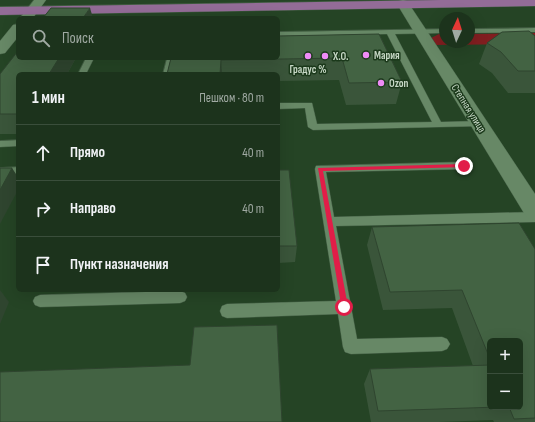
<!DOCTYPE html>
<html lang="ru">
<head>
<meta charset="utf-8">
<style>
	body { margin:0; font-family:"Sofia Sans Condensed",sans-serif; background:#253b25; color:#f1f3f6 }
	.controls { position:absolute; right:12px; bottom:12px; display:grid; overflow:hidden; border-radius:6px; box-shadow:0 4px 16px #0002 }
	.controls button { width:36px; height:36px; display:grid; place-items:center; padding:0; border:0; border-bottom:1px solid #3a4e3b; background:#1c331c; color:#f1f3f6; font:20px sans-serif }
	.compass { position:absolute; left:439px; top:12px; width:36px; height:36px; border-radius:50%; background:#1c331c; box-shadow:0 4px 16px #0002; rotate:4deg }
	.stop { position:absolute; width:12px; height:12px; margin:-9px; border:3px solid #e11d48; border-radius:50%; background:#fff }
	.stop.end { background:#e11d48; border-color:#fff; box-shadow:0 1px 4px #0008 }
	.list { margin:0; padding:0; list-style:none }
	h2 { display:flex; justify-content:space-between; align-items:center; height:52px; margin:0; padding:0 16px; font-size:17px }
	h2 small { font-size:13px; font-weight:400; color:#a0aaa3 }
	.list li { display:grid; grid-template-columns:26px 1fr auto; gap:12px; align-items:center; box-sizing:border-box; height:56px; padding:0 16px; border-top:1px solid #3a4e3b }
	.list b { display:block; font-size:15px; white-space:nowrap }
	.list em { font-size:13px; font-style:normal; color:#a0aaa3 }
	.icon { flex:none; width:22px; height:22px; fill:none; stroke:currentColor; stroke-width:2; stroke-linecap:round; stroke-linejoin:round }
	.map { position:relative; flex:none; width:535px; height:422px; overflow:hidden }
	.search { position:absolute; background:#1c331c; box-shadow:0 4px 16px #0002; left:16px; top:16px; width:264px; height:44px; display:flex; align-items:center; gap:10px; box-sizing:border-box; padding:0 14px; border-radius:6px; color:#a0aaa3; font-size:15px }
	.panel { position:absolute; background:#1c331c; box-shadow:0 4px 16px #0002; left:16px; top:72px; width:264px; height:220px; border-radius:6px }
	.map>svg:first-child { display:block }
	.green { fill:#811e20 }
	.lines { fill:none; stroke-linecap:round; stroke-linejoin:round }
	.service-casing { stroke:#435e44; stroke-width:1 }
	.tertiary-casing { stroke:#435e44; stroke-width:1 }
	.primary-casing { stroke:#435e44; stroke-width:1 }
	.service { fill:#678866; fill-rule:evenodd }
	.tertiary { fill:#678866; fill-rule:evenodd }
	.primary { fill:#936c97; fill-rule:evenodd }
	.wall { fill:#3a553a; fill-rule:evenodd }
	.shaded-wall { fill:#2f452f }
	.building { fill:#436343; stroke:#2f452f }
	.route { fill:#e11d48 }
	.poi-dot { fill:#ef8bf7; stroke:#1b391b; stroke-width:1.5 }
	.labels { text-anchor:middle; stroke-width:3; stroke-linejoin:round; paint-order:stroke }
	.far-poi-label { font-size:11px; font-weight:bold; fill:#c6d7c5; stroke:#1b391b; text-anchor:start }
	.far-street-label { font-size:11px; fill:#c6d7c5; stroke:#1b391b }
</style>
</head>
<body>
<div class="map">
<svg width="535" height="422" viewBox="0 0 535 422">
	<rect width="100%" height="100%" fill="#254425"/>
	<!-- green -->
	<path class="green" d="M 535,33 L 535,44 L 433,45 L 431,38 L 439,34 L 445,34 L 445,42 L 469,42 L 469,34 Z"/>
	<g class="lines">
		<defs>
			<path id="service" d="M 535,28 L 535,32 L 469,33 L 469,29 Z
				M 445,29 L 445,33 L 395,34 L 441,122 L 479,121 L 484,124 L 482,126 L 313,130 L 308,127 L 305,108 L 278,109 L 278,103 L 312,103 L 317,124 L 432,122 L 387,34 L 278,36 L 278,32 Z
				M 86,58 L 94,58 L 86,74 L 78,74 Z
				M 167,58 L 175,58 L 171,74 L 163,74 Z
				M 18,140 L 18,146 L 0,147 L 0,141 Z
				M 464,162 L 468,163 L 469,166 L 468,169 L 326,172 L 334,217 L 535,212 L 535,222 L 336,226 L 357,339 L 442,337 L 447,339 L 450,344 L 447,349 L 442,351 L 351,354 L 345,352 L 343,347 L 338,314 L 227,318 L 222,316 L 220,311 L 222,306 L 227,304 L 336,301 L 315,169 L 316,166 Z
				M 18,167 L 18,175 L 0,176 L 0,168 Z
				M 180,291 L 185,293 L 187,297 L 185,301 L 180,303 L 40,307 L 35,305 L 33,301 L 35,297 L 40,295 Z"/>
			<path id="tertiary" d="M 34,0 L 46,0 L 33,18 L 20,18 Z
				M 403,0 L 407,1 L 409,4 L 535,194 L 535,220 L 527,218 L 397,4 L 399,1 Z
				M 18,24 L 18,37 L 5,53 L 0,54 L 0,41 L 13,25 Z"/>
			<path id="primary" d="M 440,0 L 535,0 L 535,6 L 0,15 L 0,7 Z"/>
		</defs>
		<!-- service casing -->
		<use href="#service" class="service-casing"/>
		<!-- tertiary casing -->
		<use href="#tertiary" class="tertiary-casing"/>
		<!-- primary casing -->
		<use href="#primary" class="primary-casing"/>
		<!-- service -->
		<use href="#service" class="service"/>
		<!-- tertiary -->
		<use href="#tertiary" class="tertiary"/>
		<!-- primary -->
		<use href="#primary" class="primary"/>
	</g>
	<!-- wall -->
	<path class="wall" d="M 379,34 L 402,82 L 396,104 L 346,105 L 339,80 L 278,81 L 278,74 L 167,74 L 171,58 Z
		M 535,36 L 535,93 L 508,93 L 492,73 L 479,64 L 487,43 Z
		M 18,58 L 76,58 L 67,74 L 18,74 L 18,134 L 0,134 L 0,74 Z
		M 278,170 L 297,246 L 295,262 L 278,263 Z
		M 372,227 L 535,249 L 535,422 L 494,422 L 493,420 L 439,422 L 371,422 L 364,384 L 370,369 L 473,366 L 452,308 L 383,310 L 367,245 ZM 490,341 L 520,407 L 490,407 Z"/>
	<!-- shaded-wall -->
	<path class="shaded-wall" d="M 90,8 L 93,18 L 83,18 Z
		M 59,58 L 76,58 L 67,74 L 49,74 Z
		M 221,60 L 222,74 L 220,74 Z
		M 12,168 L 18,177 L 18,190 L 0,224 L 0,190 Z
		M 0,290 L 9,302 L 0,324 Z"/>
	<!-- building -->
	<path class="building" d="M 51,8 L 90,8 L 83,18 L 43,18 Z
		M 529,31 L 535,36 L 535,71 L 518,71 L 501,52 L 487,43 L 502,32 Z
		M 379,34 L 402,82 L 349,83 L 342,58 L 221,60 L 220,74 L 167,74 L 171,58 L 278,58 L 278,36 Z
		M 18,51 L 18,58 L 59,58 L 49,74 L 18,74 L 18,114 L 0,114 L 0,74 Z
		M 0,168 L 12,168 L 0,190 Z
		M 278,170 L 289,170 L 297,246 L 278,246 Z
		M 519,223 L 535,249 L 535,418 L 514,419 L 509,407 L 520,407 L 520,341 L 490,341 L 490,359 L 462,290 L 390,292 L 372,227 Z
		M 277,325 L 282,422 L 0,422 L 0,372 L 190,365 L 194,327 Z
		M 490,365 L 490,407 L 499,407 L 378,411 L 370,369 Z"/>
	<!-- route -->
	<path class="route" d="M 464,164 L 466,165 L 466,167 L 323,171 L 348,307 L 347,310 L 342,310 L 318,168 Z"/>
	<!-- markers -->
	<g class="poi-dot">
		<circle cx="366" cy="55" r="4"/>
		<circle cx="308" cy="56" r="4"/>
		<circle cx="325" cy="56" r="4"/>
		<circle cx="381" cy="83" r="4"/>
	</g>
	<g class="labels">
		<!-- far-poi labels -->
		<g class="far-poi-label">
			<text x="374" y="59">Мария</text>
			<text x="333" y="60">X.O.</text>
			<text x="308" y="73" text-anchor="middle">Градус %</text>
			<text x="389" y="87">Ozon</text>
		</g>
		<!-- far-street labels -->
		<g class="far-street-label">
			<text transform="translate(469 108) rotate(58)" y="4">Степная улица</text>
		</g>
	</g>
</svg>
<div class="controls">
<button>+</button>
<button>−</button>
</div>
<svg class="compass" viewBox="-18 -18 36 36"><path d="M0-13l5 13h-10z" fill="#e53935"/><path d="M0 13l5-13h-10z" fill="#a0aaa3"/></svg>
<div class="stop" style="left:344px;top:307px"></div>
<div class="stop end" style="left:464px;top:166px"></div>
<div class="search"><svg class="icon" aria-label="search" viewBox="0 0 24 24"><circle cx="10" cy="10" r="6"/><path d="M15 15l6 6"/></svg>Поиск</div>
<section class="panel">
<h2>1 мин<small>Пешком · 80 m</small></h2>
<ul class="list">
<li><svg class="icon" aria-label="ahead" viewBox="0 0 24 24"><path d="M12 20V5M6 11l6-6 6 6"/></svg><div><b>Прямо</b></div><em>40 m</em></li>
<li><svg class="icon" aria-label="right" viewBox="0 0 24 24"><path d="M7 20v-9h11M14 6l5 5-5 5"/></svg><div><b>Направо</b></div><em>40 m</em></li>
<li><svg class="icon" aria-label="arrive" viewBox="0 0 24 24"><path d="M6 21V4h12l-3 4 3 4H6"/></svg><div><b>Пункт назначения</b></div></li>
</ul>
</section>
</div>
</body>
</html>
